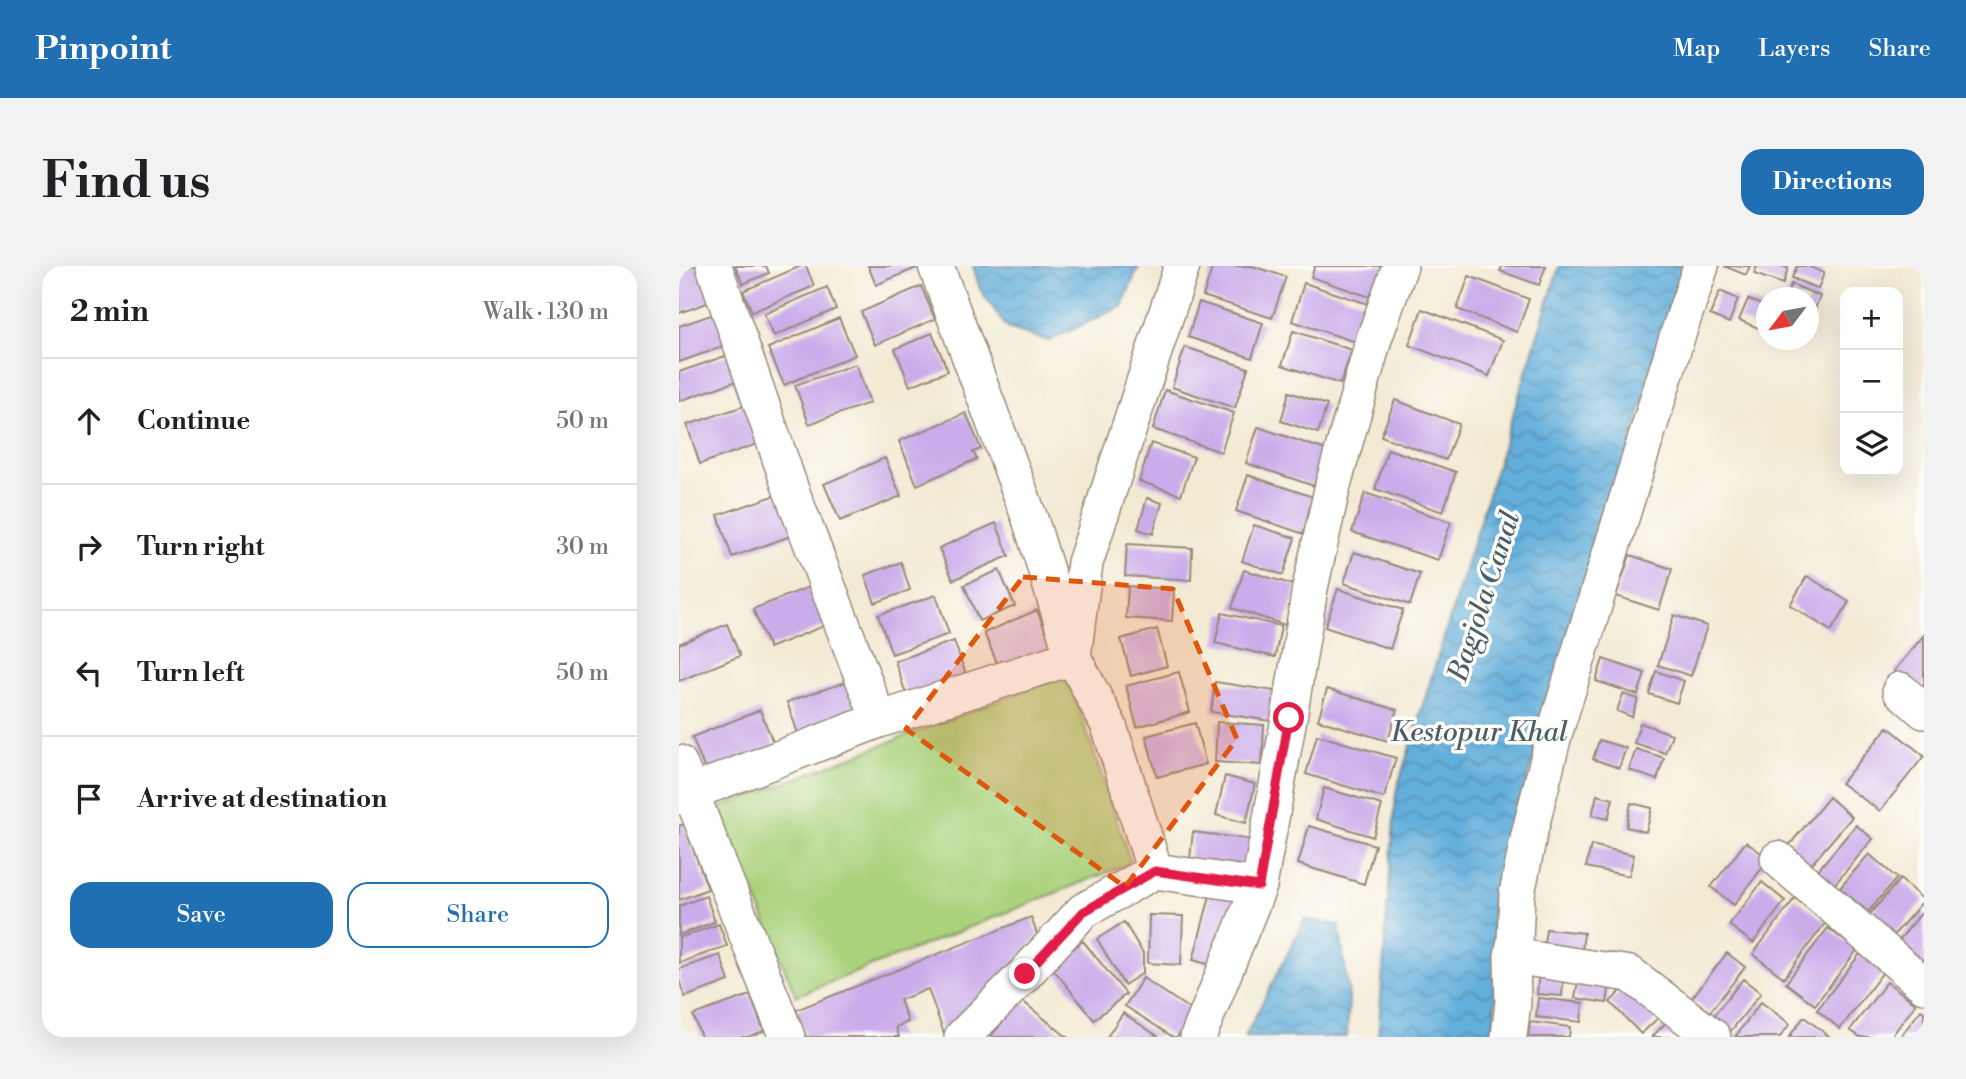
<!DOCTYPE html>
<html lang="en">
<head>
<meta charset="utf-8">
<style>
	body { margin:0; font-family:"Libre Bodoni",serif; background:#f2f2f2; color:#202124 }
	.controls { position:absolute; right:21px; top:21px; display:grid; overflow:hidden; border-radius:14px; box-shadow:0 7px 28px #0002 }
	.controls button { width:63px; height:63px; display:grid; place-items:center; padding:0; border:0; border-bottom:2px solid #e0e0e0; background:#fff; color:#202124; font:35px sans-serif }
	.compass { position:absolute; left:1077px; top:21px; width:63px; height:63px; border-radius:50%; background:#fff; box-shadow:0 7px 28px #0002; rotate:238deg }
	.stop { position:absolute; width:21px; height:21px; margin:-16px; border:5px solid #e11d48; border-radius:50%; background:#fff }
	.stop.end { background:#e11d48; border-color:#fff; box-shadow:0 2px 7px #0008 }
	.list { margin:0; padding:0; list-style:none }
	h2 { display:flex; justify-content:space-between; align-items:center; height:91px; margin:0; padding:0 28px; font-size:30px }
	h2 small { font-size:23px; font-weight:400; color:#757577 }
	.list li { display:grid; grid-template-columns:46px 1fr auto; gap:21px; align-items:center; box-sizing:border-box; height:126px; padding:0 28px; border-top:2px solid #e0e0e0 }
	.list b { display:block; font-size:26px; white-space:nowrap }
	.list em { font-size:23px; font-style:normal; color:#757577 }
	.actions { display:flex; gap:14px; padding:21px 28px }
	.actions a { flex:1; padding:16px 0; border:2px solid #1f6fb2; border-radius:21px; text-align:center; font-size:24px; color:#1f6fb2 }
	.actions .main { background:#1f6fb2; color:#fff }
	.icon { flex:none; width:38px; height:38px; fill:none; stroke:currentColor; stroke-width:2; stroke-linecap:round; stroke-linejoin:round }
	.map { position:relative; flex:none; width:1245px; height:771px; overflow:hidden; border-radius:21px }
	header { display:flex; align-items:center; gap:42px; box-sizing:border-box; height:98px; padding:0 35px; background:#1f6fb2; color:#fff }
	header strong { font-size:33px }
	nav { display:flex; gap:38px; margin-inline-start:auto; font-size:24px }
	.intro { display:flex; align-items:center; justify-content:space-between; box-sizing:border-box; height:168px; padding:0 42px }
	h1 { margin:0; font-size:49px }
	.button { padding:18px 32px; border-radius:21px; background:#1f6fb2; color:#fff; font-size:24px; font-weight:700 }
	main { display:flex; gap:42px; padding:0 42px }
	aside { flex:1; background:#fff; border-radius:21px; box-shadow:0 7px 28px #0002 }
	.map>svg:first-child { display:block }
	.park { fill:#aad27d; stroke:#727e4e; stroke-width:2 }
	.water { fill:url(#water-waves); stroke:#4f6c7d; stroke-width:2 }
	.building { fill:#caacea }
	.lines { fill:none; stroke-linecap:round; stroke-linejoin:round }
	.minor-casing { stroke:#978a79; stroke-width:38 }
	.minor { stroke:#fff; stroke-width:35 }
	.route { stroke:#e11d48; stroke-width:9 }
	.marked { fill:#df570d; fill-opacity:0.2; stroke:#df570d; stroke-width:5; stroke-dasharray:14 9; stroke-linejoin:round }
	.labels { text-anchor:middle; stroke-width:7; stroke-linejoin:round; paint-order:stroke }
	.water-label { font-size:28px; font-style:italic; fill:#4b5f6a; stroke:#fdfcf7 }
</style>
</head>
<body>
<header>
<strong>Pinpoint</strong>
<nav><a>Map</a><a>Layers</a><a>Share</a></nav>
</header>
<div class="intro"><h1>Find us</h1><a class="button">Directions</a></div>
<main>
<aside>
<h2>2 min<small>Walk · 130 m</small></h2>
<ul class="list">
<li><svg class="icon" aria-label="ahead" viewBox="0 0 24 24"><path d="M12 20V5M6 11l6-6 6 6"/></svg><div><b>Continue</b></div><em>50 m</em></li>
<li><svg class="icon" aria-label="right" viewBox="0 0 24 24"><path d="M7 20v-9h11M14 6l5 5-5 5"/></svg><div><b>Turn right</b></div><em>30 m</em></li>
<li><svg class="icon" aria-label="left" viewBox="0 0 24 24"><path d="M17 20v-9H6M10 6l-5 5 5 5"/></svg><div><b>Turn left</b></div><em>50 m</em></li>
<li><svg class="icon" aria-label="arrive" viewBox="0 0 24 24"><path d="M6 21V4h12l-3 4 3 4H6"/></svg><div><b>Arrive at destination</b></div></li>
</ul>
<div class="actions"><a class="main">Save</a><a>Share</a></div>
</aside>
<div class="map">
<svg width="1245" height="771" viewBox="0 0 1245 771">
	<defs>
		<pattern id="water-waves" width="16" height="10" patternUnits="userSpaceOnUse" patternTransform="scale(1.75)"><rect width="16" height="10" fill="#63afdc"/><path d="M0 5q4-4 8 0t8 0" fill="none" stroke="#538fb2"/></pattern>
	</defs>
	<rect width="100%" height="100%" fill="#fdfcf7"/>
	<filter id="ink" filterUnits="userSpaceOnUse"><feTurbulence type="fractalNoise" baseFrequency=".0143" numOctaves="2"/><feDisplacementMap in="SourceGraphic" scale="14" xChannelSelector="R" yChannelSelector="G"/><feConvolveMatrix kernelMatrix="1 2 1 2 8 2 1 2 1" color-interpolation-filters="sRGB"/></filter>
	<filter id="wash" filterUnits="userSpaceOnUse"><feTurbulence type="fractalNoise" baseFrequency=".00686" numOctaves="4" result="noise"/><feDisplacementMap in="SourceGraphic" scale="28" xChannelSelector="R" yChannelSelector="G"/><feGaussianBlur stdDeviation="1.57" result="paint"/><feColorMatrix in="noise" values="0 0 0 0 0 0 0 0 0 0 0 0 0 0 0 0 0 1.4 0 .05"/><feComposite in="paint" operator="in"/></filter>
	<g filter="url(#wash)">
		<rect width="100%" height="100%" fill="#f3ead4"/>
		<!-- park -->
		<path class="park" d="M 388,408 L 452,597 L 117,730 L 40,542 Z"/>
		<!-- water -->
		<path class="water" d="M 294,0 L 460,0 L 443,40 L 370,75 L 328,62 L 301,23 Z
			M 880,0 L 1006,0 L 827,582 L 814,771 L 699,771 L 717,526 Z
			M 626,653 L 660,659 L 670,730 L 668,771 L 566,771 Z"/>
		<g id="blocks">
			<!-- building -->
			<path class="building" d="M 10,0 L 22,0 L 34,35 L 0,47 L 0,4 Z
				M 56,0 L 87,0 L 90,7 L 64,18 Z
				M 122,0 L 127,0 L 135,20 L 73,46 L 64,25 Z
				M 189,0 L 242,0 L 197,19 Z
				M 534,0 L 573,0 L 607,11 L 593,52 L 524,30 Z
				M 636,0 L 704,0 L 694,32 L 632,11 Z
				M 823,0 L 867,0 L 860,19 L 821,5 Z
				M 1045,0 L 1071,0 L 1067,9 Z
				M 1078,0 L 1103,0 L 1109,2 L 1104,18 L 1075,8 Z
				M 1118,0 L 1129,0 L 1145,7 L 1139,23 L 1113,12 Z
				M 790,10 L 850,33 L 838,66 L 778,43 Z
				M 625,17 L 692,39 L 680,77 L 613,55 Z
				M 1112,18 L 1141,30 L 1134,48 L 1129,46 L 1129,32 L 1106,32 Z
				M 242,20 L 256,53 L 196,79 L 182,46 Z
				M 148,21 L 157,43 L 95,70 L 85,48 Z
				M 1041,25 L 1059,33 L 1050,57 L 1031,49 Z
				M 1069,33 L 1087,41 L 1087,55 L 1084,64 L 1060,54 Z
				M 520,36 L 584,57 L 573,92 L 509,71 Z
				M 743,43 L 824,74 L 810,110 L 730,79 Z
				M 41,46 L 52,78 L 0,96 L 0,60 Z
				M 160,52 L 176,89 L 105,119 L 89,82 Z
				M 614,65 L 673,84 L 661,118 L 603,99 Z
				M 253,67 L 269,105 L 231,120 L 216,83 Z
				M 506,81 L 569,102 L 556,142 L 493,121 Z
				M 52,88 L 61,114 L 0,135 L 0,106 Z
				M 177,98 L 191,137 L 130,158 L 116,119 Z
				M 486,124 L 555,147 L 542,186 L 474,163 Z
				M 610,126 L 648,139 L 639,167 L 602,155 Z
				M 716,134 L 780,158 L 767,194 L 702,170 Z
				M 71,138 L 84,176 L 21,198 L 8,159 Z
				M 287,147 L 302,183 L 294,186 L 298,193 L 238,219 L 220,175 Z
				M 579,161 L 647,184 L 635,220 L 567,197 Z
				M 472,177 L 515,191 L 502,229 L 460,215 Z
				M 709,183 L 777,206 L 764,246 L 696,223 Z
				M 206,192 L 222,230 L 161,255 L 145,218 Z
				M 569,209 L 637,232 L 625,268 L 557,245 Z
				M 106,226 L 120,267 L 53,291 L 39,249 Z
				M 686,227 L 772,256 L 759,294 L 673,266 Z
				M 468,232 L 483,237 L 474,268 L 459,263 Z
				M 317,257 L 330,290 L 274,314 L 260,282 Z
				M 575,259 L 616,272 L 604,309 L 563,295 Z
				M 448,278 L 513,282 L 512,314 L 446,310 Z
				M 675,286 L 741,308 L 731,339 L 665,317 Z
				M 951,289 L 993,303 L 980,344 L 937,330 Z
				M 222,296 L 231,324 L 196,337 L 186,309 Z
				M 320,304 L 336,340 L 300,355 L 285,319 Z
				M 565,304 L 618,320 L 606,359 L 553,342 Z
				M 1128,310 L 1170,336 L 1152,365 L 1111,339 Z
				M 140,317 L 155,356 L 90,382 L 74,343 Z
				M 449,320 L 495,323 L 493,355 L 447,352 Z
				M 659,323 L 724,344 L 711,383 L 646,361 Z
				M 257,329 L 270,368 L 213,388 L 199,349 Z
				M 358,344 L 375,384 L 322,406 L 305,367 Z
				M 543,347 L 602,360 L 596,391 L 536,377 Z
				M 995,349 L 1028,360 L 1012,410 L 979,399 Z
				M 48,358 L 61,390 L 0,415 L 0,378 Z
				M 478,363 L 488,400 L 452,410 L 442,373 Z
				M 1245,369 L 1245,418 L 1239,425 L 1215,405 Z
				M 275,375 L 289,414 L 229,434 L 216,395 Z
				M 924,393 L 966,407 L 959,429 L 917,415 Z
				M 977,405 L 1005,415 L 998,437 L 970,428 Z
				M 500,406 L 511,446 L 458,461 L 447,420 Z
				M 178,412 L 191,449 L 121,473 L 108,436 Z
				M 536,416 L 596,425 L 592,455 L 532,446 Z
				M 648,423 L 718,444 L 709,475 L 639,454 Z
				M 944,428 L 959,433 L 953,451 L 938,445 Z
				M 81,444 L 96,481 L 28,509 L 13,471 Z
				M 538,456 L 585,459 L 583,499 L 536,496 Z
				M 516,457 L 527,498 L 478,511 L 467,470 Z
				M 961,457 L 993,468 L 986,487 L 955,477 Z
				M 1209,461 L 1245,490 L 1201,545 L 1162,517 Z
				M 638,469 L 717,492 L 705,532 L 627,508 Z
				M 920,474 L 947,482 L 940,502 L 914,493 Z
				M 957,483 L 985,492 L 978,514 L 950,504 Z
				M 546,510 L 576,518 L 567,557 L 537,549 Z
				M 645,522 L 703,539 L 694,571 L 637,553 Z
				M 918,529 L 934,533 L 929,553 L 913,549 Z
				M 1150,531 L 1173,551 L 1130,601 L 1107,583 Z
				M 952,537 L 973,542 L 967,566 L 947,561 Z
				M 5,558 L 29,623 L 0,634 L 0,560 Z
				M 1177,559 L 1194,573 L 1150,625 L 1133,611 Z
				M 630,560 L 696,579 L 685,618 L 619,598 Z
				M 514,566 L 582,575 L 579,601 L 511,593 Z
				M 1067,576 L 1090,593 L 1055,639 L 1032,621 Z
				M 912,579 L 955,589 L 950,610 L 907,601 Z
				M 1190,588 L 1218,612 L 1189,646 L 1161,622 Z
				M 1221,613 L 1245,634 L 1214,670 L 1190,649 Z
				M 1083,616 L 1106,635 L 1074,677 L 1050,659 Z
				M 532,626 L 563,634 L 544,702 L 514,694 Z
				M 27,630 L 36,656 L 0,669 L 0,640 Z
				M 1116,632 L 1147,656 L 1105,712 L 1074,688 Z
				M 1245,644 L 1245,705 L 1215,680 Z
				M 470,649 L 504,650 L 502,699 L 469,697 Z
				M 352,651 L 359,671 L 266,770 L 249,723 L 221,734 L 229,756 L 217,761 L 220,771 L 127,771 L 117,744 Z
				M 445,656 L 464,687 L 464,707 L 445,719 L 418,673 Z
				M 40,658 L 48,680 L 0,697 L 0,672 Z
				M 1149,662 L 1178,684 L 1136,739 L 1107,717 Z
				M 867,663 L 905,667 L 902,693 L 864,688 Z
				M 404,675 L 447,728 L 415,754 L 372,700 Z
				M 1048,687 L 1066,701 L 1030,747 L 1012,733 Z
				M 1181,688 L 1204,706 L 1161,763 L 1138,744 Z
				M 41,689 L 50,715 L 6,731 L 0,714 L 0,703 Z
				M 901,704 L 932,710 L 928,737 L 896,732 Z
				M 860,705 L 885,708 L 883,730 L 858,728 Z
				M 464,712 L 515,746 L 498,771 L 494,771 L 446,740 Z
				M 1064,713 L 1082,727 L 1051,766 L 1033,752 Z
				M 1208,716 L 1237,738 L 1212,771 L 1181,771 L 1171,764 Z
				M 950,717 L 982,749 L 962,768 L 931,736 Z
				M 71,729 L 85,765 L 68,771 L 22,771 L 14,749 Z
				M 859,732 L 904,737 L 902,756 L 857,751 Z
				M 342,734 L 388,771 L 314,771 L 312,770 Z
				M 1082,736 L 1111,758 L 1101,771 L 1056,771 Z
				M 1242,744 L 1245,746 L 1245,771 L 1221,771 Z
				M 444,747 L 480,771 L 428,771 Z
				M 995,748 L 1019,771 L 973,771 Z
				M 1125,751 L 1151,771 L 1110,771 Z
				M 851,756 L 891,761 L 890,771 L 849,771 Z"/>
		</g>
	</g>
	<g filter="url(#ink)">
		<use href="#blocks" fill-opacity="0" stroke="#978a79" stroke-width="2"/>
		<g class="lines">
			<defs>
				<path id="minor" d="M 35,0 L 112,224 L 200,454
					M 257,0 L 351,253 L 394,391 L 430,460 L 476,605
					M 1221,424 L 1245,445
					M 0,497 L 108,771
					M 0,531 L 200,454 L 394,391 L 406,297 L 503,0
					M 1099,593 L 1245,719
					M 833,690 L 951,708 L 1034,771
					M 283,771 L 346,708 L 404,645 L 476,605 L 580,620
					M 519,771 L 580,620 L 610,452 L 631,322 L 654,219 L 695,73 L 721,0
					M 830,771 L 834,736 L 833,690 L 836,675 L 838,628 L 850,569 L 875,469 L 998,71 L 1022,0"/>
			</defs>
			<!-- minor casing -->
			<use href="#minor" class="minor-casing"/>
			<!-- minor -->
			<use href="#minor" class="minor"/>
		</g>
	</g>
	<g class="lines" filter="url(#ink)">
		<!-- route -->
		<path class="route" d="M 346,708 L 404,646 L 476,605 L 580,620 L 610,452"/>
	</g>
	<!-- marked area -->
	<path class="marked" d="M 344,311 L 494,323 L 558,473 L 446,621 L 227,463 Z"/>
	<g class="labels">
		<!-- water labels -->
		<g class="water-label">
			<text transform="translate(804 330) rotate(-72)" y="10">Bagjola Canal</text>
			<text x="800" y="475">Kestopur Khal</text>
		</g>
	</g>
</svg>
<div class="controls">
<button>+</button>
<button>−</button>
<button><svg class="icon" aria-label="layers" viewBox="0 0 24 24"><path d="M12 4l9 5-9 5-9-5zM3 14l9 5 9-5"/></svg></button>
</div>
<svg class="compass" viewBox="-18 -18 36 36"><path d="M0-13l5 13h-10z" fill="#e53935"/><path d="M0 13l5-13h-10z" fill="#757577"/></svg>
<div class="stop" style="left:610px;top:452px"></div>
<div class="stop end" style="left:346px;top:708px"></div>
</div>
</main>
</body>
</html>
